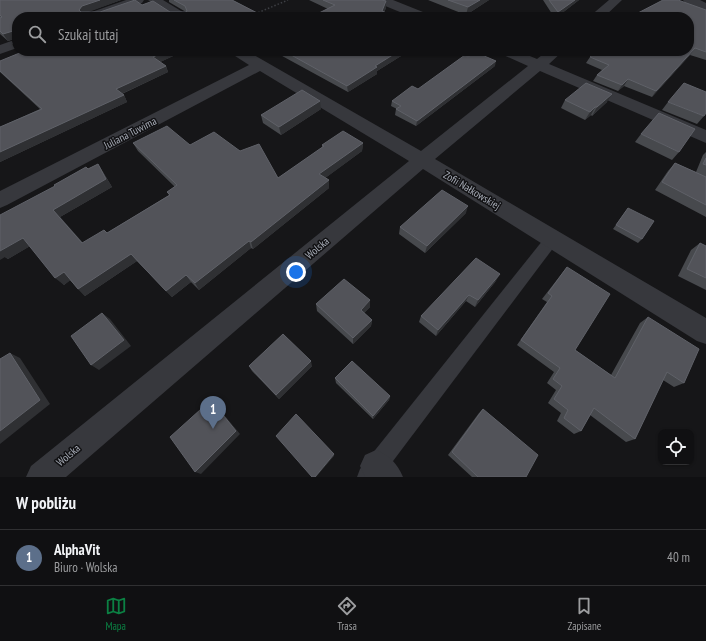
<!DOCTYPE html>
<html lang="pl">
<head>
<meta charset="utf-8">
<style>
	body { margin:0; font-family:"PT Sans Narrow",sans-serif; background:#19191b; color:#f1f3f6 }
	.controls { position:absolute; right:12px; bottom:12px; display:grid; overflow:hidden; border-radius:8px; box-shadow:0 1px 3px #0004 }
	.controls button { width:36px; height:36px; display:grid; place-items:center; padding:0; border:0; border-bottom:1px solid #303032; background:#101012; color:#f1f3f6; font:20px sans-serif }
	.you { position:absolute; left:296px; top:272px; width:14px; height:14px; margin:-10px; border:3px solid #fff; border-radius:50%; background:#1a73e8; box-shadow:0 0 0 6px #1a73e833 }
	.badge { display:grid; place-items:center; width:26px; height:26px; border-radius:50%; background:#0b8043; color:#fff; font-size:13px; font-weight:700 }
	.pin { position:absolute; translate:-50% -33px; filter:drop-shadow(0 1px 2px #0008) }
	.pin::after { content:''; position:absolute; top:21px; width:14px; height:12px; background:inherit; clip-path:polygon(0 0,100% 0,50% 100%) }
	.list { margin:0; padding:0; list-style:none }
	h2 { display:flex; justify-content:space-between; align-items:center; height:52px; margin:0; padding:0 16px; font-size:17px }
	h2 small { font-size:13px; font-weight:400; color:#9c9d9f }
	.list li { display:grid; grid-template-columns:26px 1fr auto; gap:12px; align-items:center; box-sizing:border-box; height:56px; padding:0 16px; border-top:1px solid #303032 }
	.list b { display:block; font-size:15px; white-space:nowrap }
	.list p { margin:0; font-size:13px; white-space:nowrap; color:#9c9d9f }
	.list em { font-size:13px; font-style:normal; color:#9c9d9f }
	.icon { flex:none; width:22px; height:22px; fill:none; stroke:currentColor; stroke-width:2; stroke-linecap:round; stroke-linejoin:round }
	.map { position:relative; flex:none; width:706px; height:477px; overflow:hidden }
	.search { position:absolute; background:#101012; box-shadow:0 1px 3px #0004; left:12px; right:12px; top:12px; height:44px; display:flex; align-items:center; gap:10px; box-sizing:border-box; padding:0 14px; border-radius:16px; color:#9c9d9f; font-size:15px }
	.sheet { height:108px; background:#101012 }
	nav { display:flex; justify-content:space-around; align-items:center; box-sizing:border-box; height:56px; border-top:1px solid #303032; background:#101012; font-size:11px; color:#9c9d9f }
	nav a { display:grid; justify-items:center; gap:2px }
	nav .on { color:#0b8043 }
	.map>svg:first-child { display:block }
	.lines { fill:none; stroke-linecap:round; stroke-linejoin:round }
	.path { stroke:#3d3f44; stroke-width:1.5; stroke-dasharray:1.5 2; stroke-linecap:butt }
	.lane { fill:#37383d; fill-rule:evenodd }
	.street { fill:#37383d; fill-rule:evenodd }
	.wall { fill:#47494d }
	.shaded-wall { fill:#2f3033 }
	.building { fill:#525359; stroke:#5f6168 }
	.labels { text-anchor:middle; stroke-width:3; stroke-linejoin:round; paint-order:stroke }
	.street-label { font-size:11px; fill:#a8adb8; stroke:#111113 }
</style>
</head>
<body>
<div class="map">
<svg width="706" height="477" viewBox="0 0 706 477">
	<rect width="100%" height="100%" fill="#161618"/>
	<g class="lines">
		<!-- path -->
		<path class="path" d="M 255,14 L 288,0"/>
		<!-- lane -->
		<path class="lane" d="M 552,233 L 557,235 L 560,239 L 557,243 L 381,477 L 357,477 L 360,469 L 547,235 Z"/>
		<!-- street -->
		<path class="street" d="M 126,0 L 144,0 L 142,3 L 103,17 L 84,17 L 86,14 Z
			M 148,0 L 163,0 L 186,14 L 188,17 L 172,17 Z
			M 376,0 L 393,0 L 428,14 L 430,17 L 412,17 L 378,3 Z
			M 609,0 L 622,0 L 604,17 L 589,17 Z
			M 683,0 L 700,0 L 706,3 L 706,11 L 685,3 Z
			M 17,39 L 17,48 L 0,54 L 0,45 Z
			M 230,51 L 247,51 L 421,151 L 528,66 L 501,54 L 499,51 L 518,51 L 537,59 L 547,51 L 563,51 L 549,64 L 706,130 L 706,143 L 540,71 L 435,159 L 706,318 L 706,344 L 697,341 L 423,169 L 66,477 L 26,477 L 31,466 L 409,161 L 260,71 L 7,205 L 0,208 L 0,191 L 249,65 L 232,54 Z
			M 376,450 C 390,456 397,463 403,477 L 365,477 L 360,466 L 365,455 Z"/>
	</g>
	<!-- wall -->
	<path class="wall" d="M 0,0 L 121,0 L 87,12 L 100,12 L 142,5 L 170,12 L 186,12 L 169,2 L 169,0 L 232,0 L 265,17 L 17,17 L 17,49 L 12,43 L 14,41 L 14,39 L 8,41 L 0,34 Z
		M 309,0 L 382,0 L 386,1 L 386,8 L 384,12 L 328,9 Z
		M 428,0 L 489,0 L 466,15 Z
		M 543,0 L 579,0 L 557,17 L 554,17 Z
		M 706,10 L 706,60 L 690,55 L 652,97 L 624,86 L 618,91 L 593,81 L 597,75 L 602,70 L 586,63 L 590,57 L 689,51 L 636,14 Z
		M 19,51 L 184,51 L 160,62 L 166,66 L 168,72 L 122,94 L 124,95 L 127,102 L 0,162 L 0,127 L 40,109 L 0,72 L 0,61 L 20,53 Z
		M 273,51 L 409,51 L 377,71 L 377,74 L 348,92 Z
		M 495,66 L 416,126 L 395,115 L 396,109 L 397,109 L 391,106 L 392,101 L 418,89 Z
		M 565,100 L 607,102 L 592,116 L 591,115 L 585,120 L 561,108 Z
		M 668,102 L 704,116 L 697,124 L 662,110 Z
		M 321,109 L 281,135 L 263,123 L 261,115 Z
		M 641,134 L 679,152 L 672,160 L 635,142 Z
		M 133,143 L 190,145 L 240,151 L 278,178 L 322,148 L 322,145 L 363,143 L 362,151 L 325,178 L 329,188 L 253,249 L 251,248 L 199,290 L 191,282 L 172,297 L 137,261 L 85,296 L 70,280 L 64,285 L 30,246 L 8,259 L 5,257 L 88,169 L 98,164 L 103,172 L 112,187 L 60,217 L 83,243 L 107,233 L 169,195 L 167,192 L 175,187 L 138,151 Z
		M 706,152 L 706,217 L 655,190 L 668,171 L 675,163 L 696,172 L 703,155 Z
		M 628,208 L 642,239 L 638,243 L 613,229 Z
		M 466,213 L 425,253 L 399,234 L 400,227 Z
		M 700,243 L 706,246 L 706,290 L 678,276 L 691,250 Z
		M 567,267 L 575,350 L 611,375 L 640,323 L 648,317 L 684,383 L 674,387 L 663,380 L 635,439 L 626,442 L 590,415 L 581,431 L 574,434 L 557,421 L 561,413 L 548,403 L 556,390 L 547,383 L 554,372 L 517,345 L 547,302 L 542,299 Z
		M 496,281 L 475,307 L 466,301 L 436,336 L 419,322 L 421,316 Z
		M 316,304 L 370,307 L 364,313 L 372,320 L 371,326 L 353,344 L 317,311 Z
		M 249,366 L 312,366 L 279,399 L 252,371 Z
		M 335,378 L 390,396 L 389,400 L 373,419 L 336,383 Z
		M 483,409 L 526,477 L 472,477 L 448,455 L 479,413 Z"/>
	<!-- shaded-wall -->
	<path class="shaded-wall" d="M 100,0 L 121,0 L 86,13 L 83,16 L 79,10 L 82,6 Z
		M 480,0 L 489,0 L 466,15 L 468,7 Z
		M 575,0 L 579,0 L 557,17 L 556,17 L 558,12 Z
		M 386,1 L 386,8 L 382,17 L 382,11 Z
		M 13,31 L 17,38 L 8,41 L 3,34 Z
		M 695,48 L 690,55 L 652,97 L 656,91 Z
		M 166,51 L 184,51 L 156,64 L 153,57 Z
		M 399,51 L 409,51 L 377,71 L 377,74 L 348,92 L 347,86 L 375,66 Z
		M 496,61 L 495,66 L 416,126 L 417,121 Z
		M 166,66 L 168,72 L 119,95 L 116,89 Z
		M 628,79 L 624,86 L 618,91 L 622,85 Z
		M 612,94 L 607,102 L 592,116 L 597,107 Z
		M 124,95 L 127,102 L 0,162 L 0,152 Z
		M 320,101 L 321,109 L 281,135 L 279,127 Z
		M 595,107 L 591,115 L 585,120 L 590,112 Z
		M 363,143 L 362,151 L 320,182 L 319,174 Z
		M 98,164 L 103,172 L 112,187 L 60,217 L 89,250 L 53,210 Z
		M 329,180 L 329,188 L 253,249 L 251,242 Z
		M 468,206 L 466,213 L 425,253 L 427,246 Z
		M 23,238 L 32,245 L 8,259 L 5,257 L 0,260 L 0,251 Z
		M 249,241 L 251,248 L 199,290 L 195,283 Z
		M 131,254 L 137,261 L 85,296 L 78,289 Z
		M 64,272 L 72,279 L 64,285 L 55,278 Z
		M 500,274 L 496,281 L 475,307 L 478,300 Z
		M 186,275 L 191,282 L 172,297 L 166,291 Z
		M 469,295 L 466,301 L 436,336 L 438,330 Z
		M 370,300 L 370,307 L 360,316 L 361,310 Z
		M 102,313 L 110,319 L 131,346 L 99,370 L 91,365 Z
		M 372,320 L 371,326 L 353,344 L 353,338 Z
		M 10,353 L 20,358 L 50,404 L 0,444 L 0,431 Z
		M 311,361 L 312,366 L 279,399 L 276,395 Z
		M 390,396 L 389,400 L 373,419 L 373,416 Z
		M 211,400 L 215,404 L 240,434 L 201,474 L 195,472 Z
		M 334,454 L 334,456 L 316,477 L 315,477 Z"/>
	<!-- building -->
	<path class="building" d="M 0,0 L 100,0 L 82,6 L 79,10 L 81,12 L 100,12 L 135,0 L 142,5 L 153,1 L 170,12 L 186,12 L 187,11 L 185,6 L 174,0 L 232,0 L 265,17 L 17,17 L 17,47 L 12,43 L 14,41 L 13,31 L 3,34 L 0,31 L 0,18 L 2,17 L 0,15 Z
		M 323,0 L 382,0 L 386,1 L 382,11 L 396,17 L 311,17 L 335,5 Z
		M 448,0 L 480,0 L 468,7 Z
		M 549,0 L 575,0 L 558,12 Z
		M 663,0 L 678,0 L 706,10 L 706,52 L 695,48 L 656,91 L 628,79 L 622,85 L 597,75 L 609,65 L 590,57 L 597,51 L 689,51 L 689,17 L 630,17 L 634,13 L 636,14 Z
		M 21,51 L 166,51 L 153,57 L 166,66 L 116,89 L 124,95 L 0,152 L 0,127 L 42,109 L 0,71 L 0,61 L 22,52 Z
		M 284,51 L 399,51 L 375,66 L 377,67 L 347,86 Z
		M 475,52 L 496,61 L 417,121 L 396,109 L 401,106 L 392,101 L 412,86 L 418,89 L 465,55 L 468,57 Z
		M 586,83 L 612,94 L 597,107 L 595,107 L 590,112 L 565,100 Z
		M 684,83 L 706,92 L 706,113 L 704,116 L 668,102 Z
		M 302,90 L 320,101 L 279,127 L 261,115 Z
		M 659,113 L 695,129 L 679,152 L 641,134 Z
		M 167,126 L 190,145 L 214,132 L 240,151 L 259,144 L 278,178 L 324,146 L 322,145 L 343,131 L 363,143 L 319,174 L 329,180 L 251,242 L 249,241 L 195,283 L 186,275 L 166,291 L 131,254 L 78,289 L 64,272 L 55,278 L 23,238 L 0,251 L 0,215 L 55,186 L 54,185 L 86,167 L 88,169 L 98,164 L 106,179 L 53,210 L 82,243 L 104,230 L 107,233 L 170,195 L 167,192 L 177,185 L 133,143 Z
		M 706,158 L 706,165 L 703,164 Z
		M 675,163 L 706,177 L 706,205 L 662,182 Z
		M 442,190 L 468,206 L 427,246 L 400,227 Z
		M 628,208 L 654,221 L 642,239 L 616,225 Z
		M 700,243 L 706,246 L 706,278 L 687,269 Z
		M 476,258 L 500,274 L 478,300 L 469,295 L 438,330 L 421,316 Z
		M 567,267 L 610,294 L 575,350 L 615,378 L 648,317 L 699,349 L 684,383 L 667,372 L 635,439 L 594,408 L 581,431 L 564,418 L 568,410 L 554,399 L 562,386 L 553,379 L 560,368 L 521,340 L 552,296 L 548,293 Z
		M 344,279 L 370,300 L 361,310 L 372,320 L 353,338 L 316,304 Z
		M 102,313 L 124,340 L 91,365 L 71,336 Z
		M 283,334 L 311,361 L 276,395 L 249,366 Z
		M 10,353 L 40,400 L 0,431 L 0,359 Z
		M 352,361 L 390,396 L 373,416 L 335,378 Z
		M 211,400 L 236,431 L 195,472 L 170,437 Z
		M 483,409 L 538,455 L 526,477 L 478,477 L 452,452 Z
		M 296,414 L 334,454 L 315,477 L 312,477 L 276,436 Z"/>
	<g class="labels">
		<!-- street labels -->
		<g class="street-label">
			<text transform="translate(130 133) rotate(-27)" y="4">Juliana Tuwima</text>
			<text transform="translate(472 190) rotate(31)" y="4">Zofii Nałkowskiej</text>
			<text transform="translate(317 248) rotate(-40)" y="4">Wolska</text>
			<text transform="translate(68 455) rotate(-40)" y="4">Wolska</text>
		</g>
	</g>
</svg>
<div class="controls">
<button><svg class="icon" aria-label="locate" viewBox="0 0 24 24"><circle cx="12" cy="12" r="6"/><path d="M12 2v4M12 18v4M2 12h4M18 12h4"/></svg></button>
</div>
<div class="you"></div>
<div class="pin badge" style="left:213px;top:429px;background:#5c6f8a">1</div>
<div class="search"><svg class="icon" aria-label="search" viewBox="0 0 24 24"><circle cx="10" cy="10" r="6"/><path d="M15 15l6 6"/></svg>Szukaj tutaj</div>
</div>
<section class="sheet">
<h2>W pobliżu<small></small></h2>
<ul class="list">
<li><span class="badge" style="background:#5c6f8a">1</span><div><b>AlphaVit</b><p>Biuro · Wolska</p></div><em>40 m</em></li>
</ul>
</section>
<nav>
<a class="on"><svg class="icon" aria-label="map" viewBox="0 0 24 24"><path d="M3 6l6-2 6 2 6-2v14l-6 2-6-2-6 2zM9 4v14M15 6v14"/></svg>Mapa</a>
<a><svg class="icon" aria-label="directions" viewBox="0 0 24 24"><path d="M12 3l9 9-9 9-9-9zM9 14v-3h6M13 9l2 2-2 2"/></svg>Trasa</a>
<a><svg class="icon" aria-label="saved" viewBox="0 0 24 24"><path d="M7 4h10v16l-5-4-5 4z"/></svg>Zapisane</a>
</nav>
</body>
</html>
